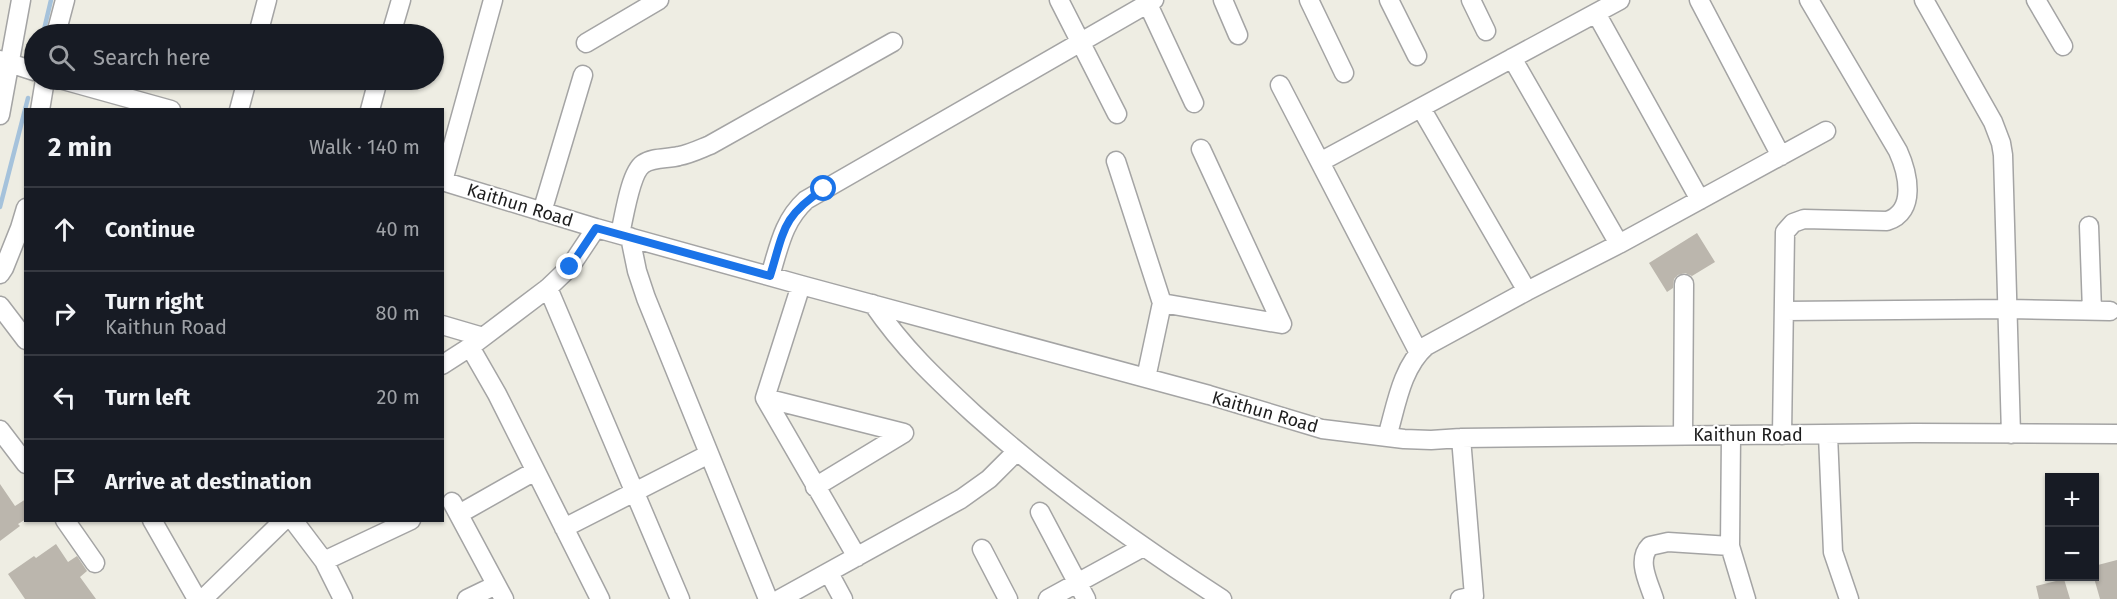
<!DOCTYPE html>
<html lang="en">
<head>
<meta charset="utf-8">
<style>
	body { margin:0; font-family:"Fira Sans",sans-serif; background:#20242c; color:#f1f3f6 }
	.controls { position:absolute; right:18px; bottom:18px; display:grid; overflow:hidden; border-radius:0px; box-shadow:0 2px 4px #0004 }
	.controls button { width:54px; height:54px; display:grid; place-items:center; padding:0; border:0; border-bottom:2px solid #363941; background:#171b24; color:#f1f3f6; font:30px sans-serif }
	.stop { position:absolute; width:18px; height:18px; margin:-14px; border:4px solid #1a73e8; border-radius:50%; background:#fff }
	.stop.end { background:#1a73e8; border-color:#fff; box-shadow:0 2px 6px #0008 }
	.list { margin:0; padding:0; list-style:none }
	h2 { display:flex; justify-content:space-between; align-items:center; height:78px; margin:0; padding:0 24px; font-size:26px }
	h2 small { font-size:20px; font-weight:400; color:#9ea1a6 }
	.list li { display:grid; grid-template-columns:39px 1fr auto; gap:18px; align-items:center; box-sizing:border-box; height:84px; padding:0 24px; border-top:2px solid #363941 }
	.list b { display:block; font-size:22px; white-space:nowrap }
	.list p { margin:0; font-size:20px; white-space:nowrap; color:#9ea1a6 }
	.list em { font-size:20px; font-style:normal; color:#9ea1a6 }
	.icon { flex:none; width:33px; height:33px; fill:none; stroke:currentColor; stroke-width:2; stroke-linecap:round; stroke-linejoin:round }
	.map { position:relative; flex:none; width:2117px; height:599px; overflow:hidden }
	.search { position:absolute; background:#171b24; box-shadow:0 2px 4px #0004; left:24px; top:24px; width:420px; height:66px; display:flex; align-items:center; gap:15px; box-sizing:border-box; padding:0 21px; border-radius:33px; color:#9ea1a6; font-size:22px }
	.panel { position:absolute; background:#171b24; box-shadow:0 2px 4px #0004; left:24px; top:108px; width:420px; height:414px; border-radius:0px }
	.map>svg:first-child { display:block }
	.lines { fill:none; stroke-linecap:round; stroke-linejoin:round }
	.stream { stroke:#a5c2db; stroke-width:4.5 }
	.building { fill:#bbb6ad }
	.minor-casing { stroke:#a4a4a4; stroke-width:21 }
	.minor { stroke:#fff; stroke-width:18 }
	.route { stroke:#1a73e8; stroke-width:8 }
	.labels { text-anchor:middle; stroke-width:4.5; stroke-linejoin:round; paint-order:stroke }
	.street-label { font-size:18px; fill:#1d1d1d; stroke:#fff }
</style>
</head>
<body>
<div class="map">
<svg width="2117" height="599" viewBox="0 0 2117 599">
	<rect width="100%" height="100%" fill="#eeede3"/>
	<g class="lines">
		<!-- stream -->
		<path class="stream" d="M 43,34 L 51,0
			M 0,207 L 28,98"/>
	</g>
	<!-- building -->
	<path class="building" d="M 1697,233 L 1715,262 L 1692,276 L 1685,273 L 1678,275 L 1674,279 L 1673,288 L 1667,292 L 1649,263 Z
		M 0,484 L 15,506 L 26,499 L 26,519 L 18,524 L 20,526 L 0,541 Z
		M 56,544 L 68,562 L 77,556 L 87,571 L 80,577 L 96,599 L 25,599 L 8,574 L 34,556 L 36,558 Z
		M 2117,560 L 2117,599 L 2100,599 L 2094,578 L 2094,566 Z
		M 2064,579 L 2070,599 L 2039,599 L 2036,586 Z"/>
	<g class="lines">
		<defs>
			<path id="minor" d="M 1059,0 L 1117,114
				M 1146,0 L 1194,103
				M 1223,0 L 1238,35
				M 1309,0 L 1344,73
				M 1389,0 L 1417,56
				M 1471,0 L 1486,31
				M 1699,0 L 1781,156
				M 1924,0 L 1993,122 L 2001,143 L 2003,155 L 2011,434
				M 2036,0 L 2063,46
				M 1596,13 L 1700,200
				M 56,34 L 65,0
				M 258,34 L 267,0
				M 391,34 L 401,0
				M 586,43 L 659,0
				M 1512,58 L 1619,244
				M 0,60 L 34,71
				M 63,80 L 171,110
				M 1280,85 L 1419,353
				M 1421,108 L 1527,291
				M 40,110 L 45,80
				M 239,110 L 247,80
				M 370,110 L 378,80
				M 0,115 L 21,0
				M 1116,161 L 1162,303 L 1146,378
				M 1320,162 L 1620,0
				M 442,181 L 596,228 L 801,285 L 1209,395 L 1322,429 L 1404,439 L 1431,440 L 1461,438 L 1914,433 L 2117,434
				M 443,181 L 493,0
				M 542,212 L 583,75
				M 2089,226 L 2092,311
				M 620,234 C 624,218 630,173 643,164 C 653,157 668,159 679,156 C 690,154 700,149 710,145 L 893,42
				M 630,237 L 637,271 L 646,298 L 768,599
				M 0,274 L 4,268 L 20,228 L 26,208
				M 770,276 C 779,247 783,221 806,200 L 1154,0
				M 801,285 L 765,398 L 857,557
				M 548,288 L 680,599
				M 1162,303 L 1282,324 L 1201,149
				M 873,304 C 904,349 934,377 974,414 C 1051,483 1135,543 1222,599
				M 0,306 L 26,340
				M 1785,311 L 2008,309 L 2110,311
				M 442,325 L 483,337
				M 470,347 L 497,394 L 600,599
				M 442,365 L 470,347 L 548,288 L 570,267 L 596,228
				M 765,398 L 904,433 L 815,487
				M 0,430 L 26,464
				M 1782,435 L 1785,232 L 1793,223 L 1804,219 L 1887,221 C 1917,212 1908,173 1898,151 L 1809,0
				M 1828,435 L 1833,552 L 1849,599
				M 1683,436 L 1684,284
				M 1731,436 L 1730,546 L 1746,599
				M 1387,437 C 1396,407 1401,368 1426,346 L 1527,291 L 1619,244 L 1826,131
				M 452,502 L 504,599
				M 1040,512 L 1086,599
				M 459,514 L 535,471
				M 65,520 L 95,563
				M 152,520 L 197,599
				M 293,520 L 324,561 L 343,599
				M 564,528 L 709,454
				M 982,549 L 1008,599
				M 324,561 L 411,520
				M 829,573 L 843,599
				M 203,599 L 284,520
				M 467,599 L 496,585
				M 780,599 L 961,499 L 989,479 L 1017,451
				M 1048,599 L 1143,547
				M 1460,599 L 1474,596 L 1461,438
				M 1654,599 C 1649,583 1636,560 1650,546 L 1668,542 L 1730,546"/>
		</defs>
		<!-- minor casing -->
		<use href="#minor" class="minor-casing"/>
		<!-- minor -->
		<use href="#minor" class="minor"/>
	</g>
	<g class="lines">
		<!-- route -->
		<path class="route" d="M 570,267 L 596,228 L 770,276 C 784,231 782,216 824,189"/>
	</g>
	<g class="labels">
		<!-- street labels -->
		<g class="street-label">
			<text transform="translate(520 205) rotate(17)" y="6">Kaithun Road</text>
			<text transform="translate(1265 412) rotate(16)" y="6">Kaithun Road</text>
			<text x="1748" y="441">Kaithun Road</text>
		</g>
	</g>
</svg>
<div class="controls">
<button>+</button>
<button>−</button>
</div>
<div class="stop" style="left:824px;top:189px"></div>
<div class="stop end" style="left:570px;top:267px"></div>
<div class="search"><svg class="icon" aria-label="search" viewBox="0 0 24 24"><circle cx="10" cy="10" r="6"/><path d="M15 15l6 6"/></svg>Search here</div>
<section class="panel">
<h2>2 min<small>Walk · 140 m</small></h2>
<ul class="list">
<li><svg class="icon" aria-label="ahead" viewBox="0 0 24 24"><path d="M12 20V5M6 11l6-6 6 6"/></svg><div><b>Continue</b></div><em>40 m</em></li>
<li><svg class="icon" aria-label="right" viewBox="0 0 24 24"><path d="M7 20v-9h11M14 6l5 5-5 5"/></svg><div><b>Turn right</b><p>Kaithun Road</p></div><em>80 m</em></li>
<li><svg class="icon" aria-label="left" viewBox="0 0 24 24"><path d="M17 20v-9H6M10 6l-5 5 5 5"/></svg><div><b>Turn left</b></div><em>20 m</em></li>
<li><svg class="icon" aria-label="arrive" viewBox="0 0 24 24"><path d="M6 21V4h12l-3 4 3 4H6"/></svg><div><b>Arrive at destination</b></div></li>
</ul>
</section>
</div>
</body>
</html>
